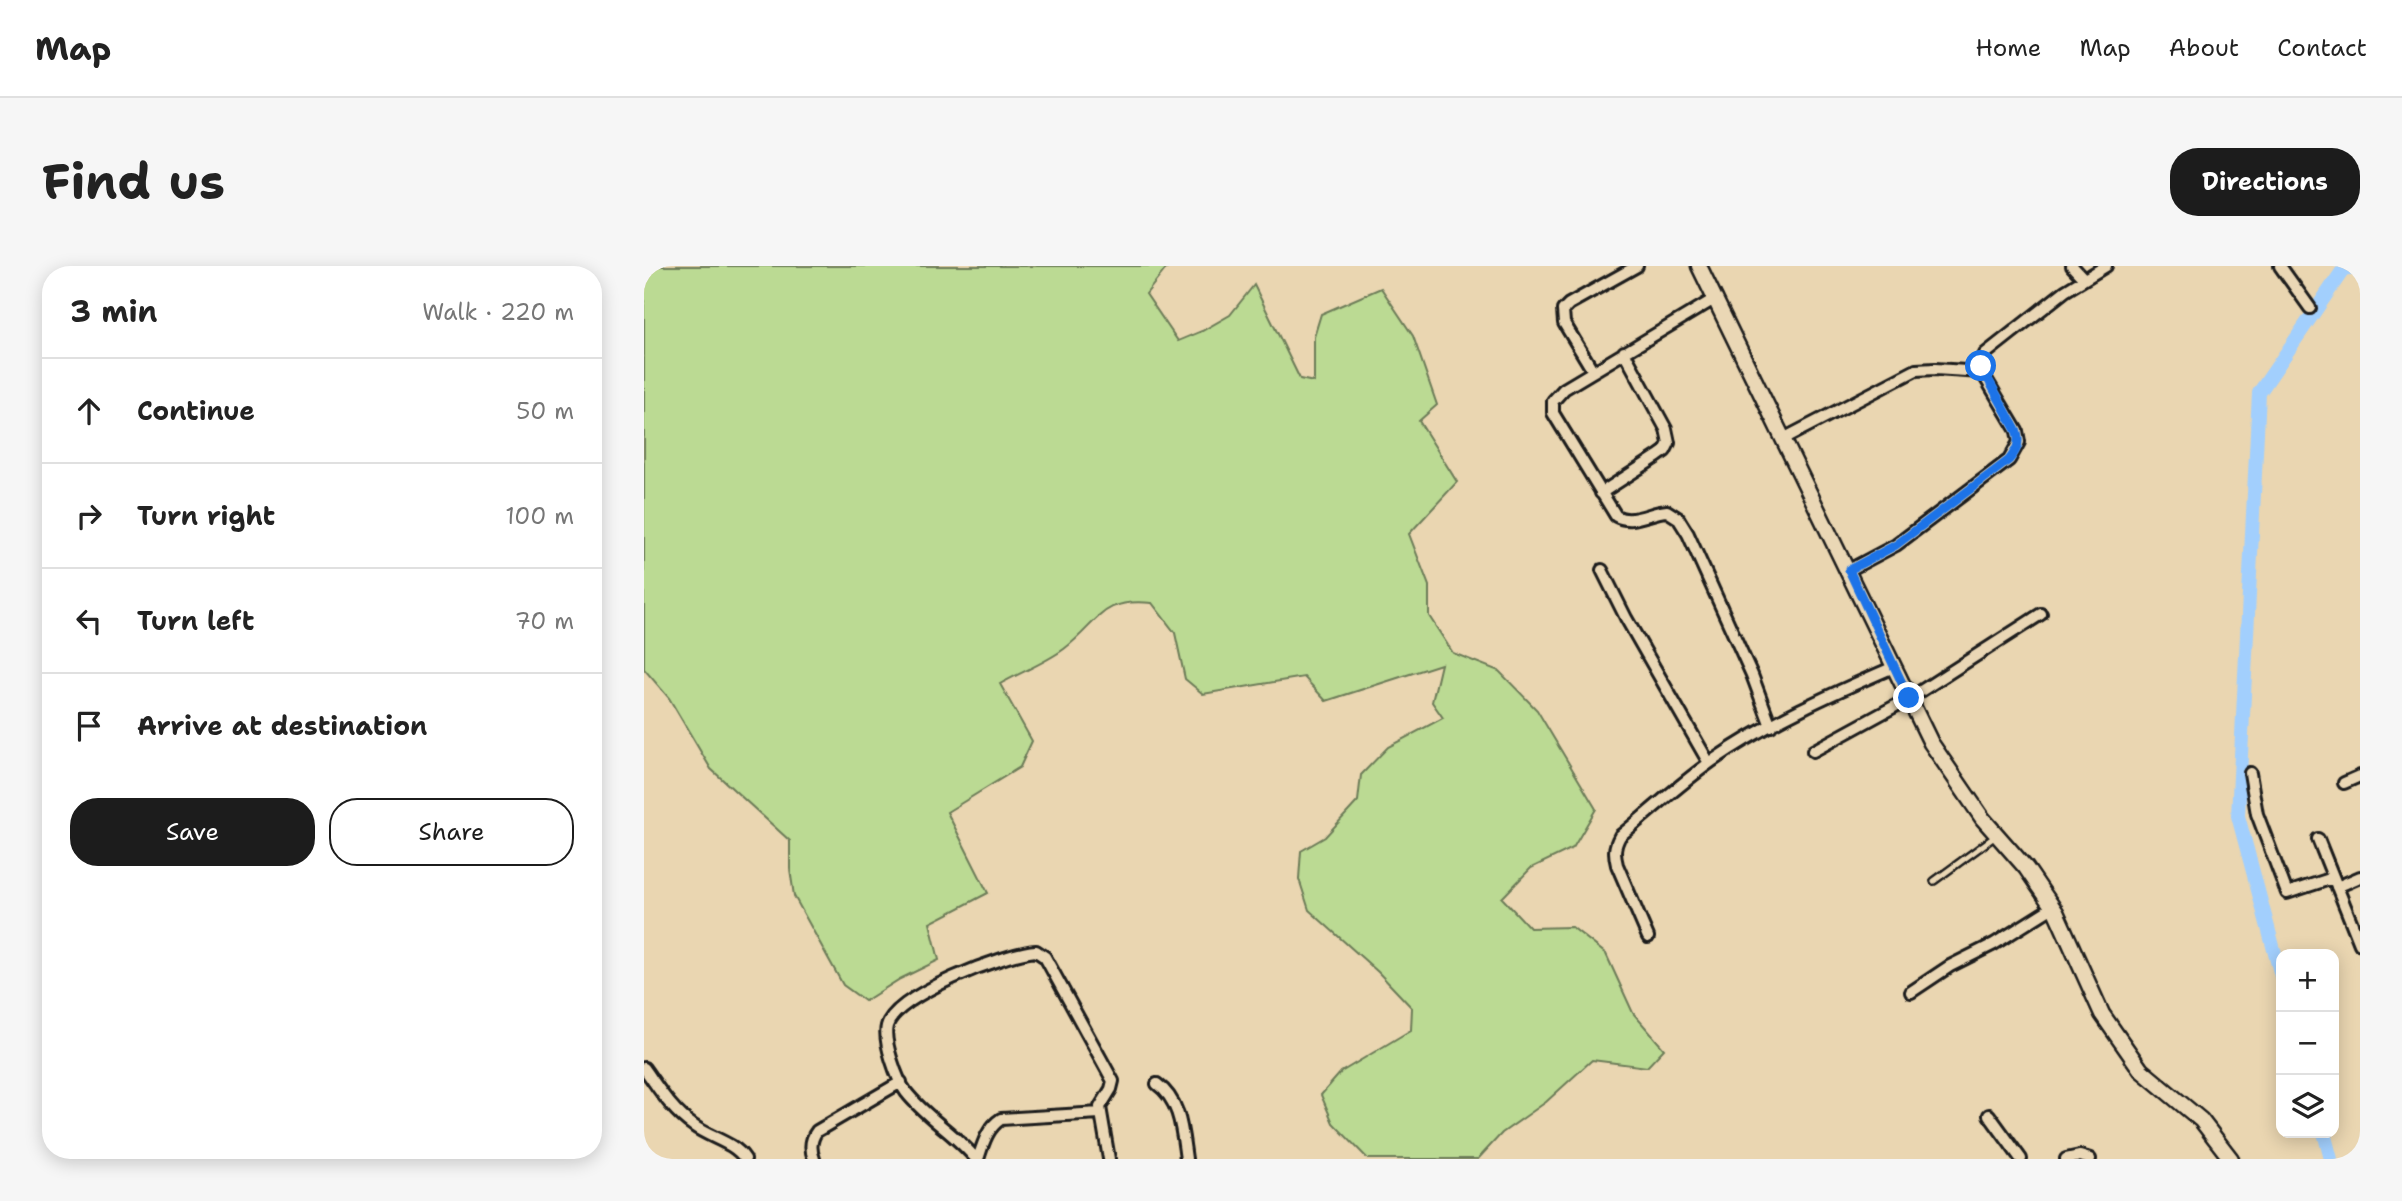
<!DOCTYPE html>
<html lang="en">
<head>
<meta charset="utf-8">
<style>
	body { margin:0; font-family:"Shantell Sans",sans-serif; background:#f6f6f6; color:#222 }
	.controls { position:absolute; right:21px; bottom:21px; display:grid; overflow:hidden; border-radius:14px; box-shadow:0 4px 18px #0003 }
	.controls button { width:63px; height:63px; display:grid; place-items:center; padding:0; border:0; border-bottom:2px solid #e0e0e0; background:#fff; color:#222; font:35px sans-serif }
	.stop { position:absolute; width:21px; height:21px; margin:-16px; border:5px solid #1a73e8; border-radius:50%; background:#fff }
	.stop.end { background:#1a73e8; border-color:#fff; box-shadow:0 2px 7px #0008 }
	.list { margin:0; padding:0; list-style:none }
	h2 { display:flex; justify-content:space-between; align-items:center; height:91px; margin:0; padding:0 28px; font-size:30px }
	h2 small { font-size:23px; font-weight:400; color:#767676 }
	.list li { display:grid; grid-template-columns:46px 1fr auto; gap:21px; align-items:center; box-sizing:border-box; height:105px; padding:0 28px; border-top:2px solid #e0e0e0 }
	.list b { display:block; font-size:26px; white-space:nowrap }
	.list em { font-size:23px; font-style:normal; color:#767676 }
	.actions { display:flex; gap:14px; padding:21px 28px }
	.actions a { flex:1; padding:16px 0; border:2px solid #1c1c1c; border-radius:28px; text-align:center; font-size:24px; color:#1c1c1c }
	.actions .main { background:#1c1c1c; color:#fff }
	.icon { flex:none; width:38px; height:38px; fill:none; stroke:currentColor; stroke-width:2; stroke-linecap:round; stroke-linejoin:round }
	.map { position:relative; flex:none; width:1716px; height:893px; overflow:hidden; border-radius:28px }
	header { display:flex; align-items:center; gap:42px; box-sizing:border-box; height:98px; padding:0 35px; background:#fff; border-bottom:2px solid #e0e0e0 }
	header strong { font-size:33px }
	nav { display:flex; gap:38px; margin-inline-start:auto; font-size:24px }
	.intro { display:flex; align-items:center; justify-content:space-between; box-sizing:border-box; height:168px; padding:0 42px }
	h1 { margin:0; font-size:49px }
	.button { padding:18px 32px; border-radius:28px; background:#1c1c1c; color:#fff; font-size:24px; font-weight:700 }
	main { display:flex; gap:42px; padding:0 42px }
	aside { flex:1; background:#fff; border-radius:28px; box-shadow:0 4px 18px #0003 }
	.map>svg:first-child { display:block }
	.green { fill:#bbda93; stroke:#6c7b58; stroke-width:2 }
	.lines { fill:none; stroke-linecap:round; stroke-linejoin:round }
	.canal { stroke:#a2cffd; stroke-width:14 }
	.lane-casing { stroke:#1c1c1c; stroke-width:10 }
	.street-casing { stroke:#1c1c1c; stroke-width:16 }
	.secondary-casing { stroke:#1c1c1c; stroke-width:19 }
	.lane { stroke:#ead7b5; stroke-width:5 }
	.street { stroke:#ead7b5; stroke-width:10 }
	.secondary { stroke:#ead7b5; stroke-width:14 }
	.route { stroke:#1a73e8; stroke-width:9 }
</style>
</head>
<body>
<header>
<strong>Map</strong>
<nav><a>Home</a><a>Map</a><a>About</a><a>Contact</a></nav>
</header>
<div class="intro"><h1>Find us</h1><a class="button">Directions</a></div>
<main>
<aside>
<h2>3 min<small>Walk · 220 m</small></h2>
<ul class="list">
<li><svg class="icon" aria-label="ahead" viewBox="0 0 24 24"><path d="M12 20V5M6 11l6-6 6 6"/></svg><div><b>Continue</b></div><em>50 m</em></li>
<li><svg class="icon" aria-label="right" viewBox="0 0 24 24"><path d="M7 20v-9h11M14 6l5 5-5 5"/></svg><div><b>Turn right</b></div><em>100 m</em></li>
<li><svg class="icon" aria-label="left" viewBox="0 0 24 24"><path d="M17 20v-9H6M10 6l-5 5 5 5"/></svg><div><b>Turn left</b></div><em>70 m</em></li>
<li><svg class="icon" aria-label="arrive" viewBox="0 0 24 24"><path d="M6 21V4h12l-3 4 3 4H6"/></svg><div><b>Arrive at destination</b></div></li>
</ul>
<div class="actions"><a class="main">Save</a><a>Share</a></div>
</aside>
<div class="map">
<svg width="1716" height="893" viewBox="0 0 1716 893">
	<rect width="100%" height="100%" fill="#ead6b1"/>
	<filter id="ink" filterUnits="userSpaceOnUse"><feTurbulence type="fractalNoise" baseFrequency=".0143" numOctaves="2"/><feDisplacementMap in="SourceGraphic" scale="14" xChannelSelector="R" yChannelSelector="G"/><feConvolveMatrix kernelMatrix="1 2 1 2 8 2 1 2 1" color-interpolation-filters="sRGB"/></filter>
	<g filter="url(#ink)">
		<!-- green -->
		<path class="green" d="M 0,0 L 524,0 L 502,28 L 534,75 L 558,65 L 586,49 L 610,19 L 656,113 L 670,116 L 670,71 L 677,48 L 737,22 L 769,70 L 793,139 L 775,155 L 813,216 L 765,268 L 785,320 L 785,350 L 809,387 L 855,405 L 893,444 L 952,543 L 929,582 L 887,602 L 858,632 L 886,662 L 928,661 L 962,688 L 989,747 L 1020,783 L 1003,801 L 948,794 L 902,836 L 858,867 L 834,893 L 724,893 L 689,857 L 677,829 L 697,806 L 767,764 L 768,742 L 734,706 L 665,644 L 655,613 L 657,585 L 681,571 L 714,535 L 717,509 L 744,481 L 799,452 L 788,436 L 797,398 L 682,435 L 660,411 L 559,428 L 541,413 L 531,367 L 508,337 C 456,331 455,357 420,383 C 401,397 377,406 356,418 L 388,475 L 376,501 L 303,546 L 344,627 L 286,657 L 295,694 L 256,713 L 221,735 L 199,719 L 150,630 L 146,603 L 146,575 L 67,503 L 25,432 L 0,403 Z"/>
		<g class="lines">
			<!-- canal -->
			<path class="canal" d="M 1637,710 L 1594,550 L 1615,127 L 1699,4 L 1716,1
				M 1680,867 L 1687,893"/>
			<defs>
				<path id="lane" d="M 1290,615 L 1353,569"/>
				<path id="street" d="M 1428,0 L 1440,13
					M 1636,0 L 1666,42
					M 1072,32 L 920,123 L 909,135 L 909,147 L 972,250 C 988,259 1006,246 1023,245 L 1034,252 L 1044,268 L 1108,409 L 1127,460
					M 949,105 L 920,57 L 919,44 L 925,38 L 993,0
					M 1141,172 L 1272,104 L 1291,103 L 1338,106
					M 957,227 L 1014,190 L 1021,185 L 1025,177 L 1022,163 L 980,86
					M 958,304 L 982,352 L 1065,497
					M 1205,304 L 1252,279 L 1365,194 L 1375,176 L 1373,165 L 1338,106 L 1337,100 L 1341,88 L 1421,25 L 1462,0
					M 1169,485 L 1266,432 L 1397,348
					M 1606,507 L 1613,548 L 1643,627 L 1689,612
					M 1700,517 L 1716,510
					M 1674,573 L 1716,678
					M 1693,621 L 1716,611
					M 1004,671 L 973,599 C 970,587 970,581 976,570 C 1006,545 1036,518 1068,495 C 1124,456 1187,428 1250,401
					M 1267,726 L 1306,700 L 1350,678 L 1409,641
					M 0,802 C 15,823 28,845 50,860 C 66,872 90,876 101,893
					M 513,818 C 537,835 538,866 542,893
					M 1345,849 L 1377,893
					M 170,893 C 166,883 166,874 173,865 L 257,816
					M 332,893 C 312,868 282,852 262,826 C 253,814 239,775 243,760 C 251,729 362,687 392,685 L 401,691 L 469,815 L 467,823 L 456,841 L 465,893
					M 334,893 C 339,878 343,862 357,853 L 456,847
					M 1422,893 L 1436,890 L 1446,893"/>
				<path id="secondary" d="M 1055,0 L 1287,477 L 1339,553 L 1382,602 L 1412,646 L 1458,748 L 1497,804 L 1557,854 L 1587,893"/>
			</defs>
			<!-- lane casing -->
			<use href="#lane" class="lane-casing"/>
			<!-- street casing -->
			<use href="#street" class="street-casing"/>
			<!-- secondary casing -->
			<use href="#secondary" class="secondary-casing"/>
			<!-- lane -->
			<use href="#lane" class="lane"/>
			<!-- street -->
			<use href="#street" class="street"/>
			<!-- secondary -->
			<use href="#secondary" class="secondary"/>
		</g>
	</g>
	<g class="lines" filter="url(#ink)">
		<!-- route -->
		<path class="route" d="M 1265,432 L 1205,304 L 1252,279 L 1365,194 C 1373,184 1376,178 1373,166 L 1337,100"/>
	</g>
</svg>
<div class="controls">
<button>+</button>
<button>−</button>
<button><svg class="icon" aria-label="layers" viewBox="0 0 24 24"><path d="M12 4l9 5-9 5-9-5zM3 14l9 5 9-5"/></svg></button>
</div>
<div class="stop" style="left:1337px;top:100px"></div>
<div class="stop end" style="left:1265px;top:432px"></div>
</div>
</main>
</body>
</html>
